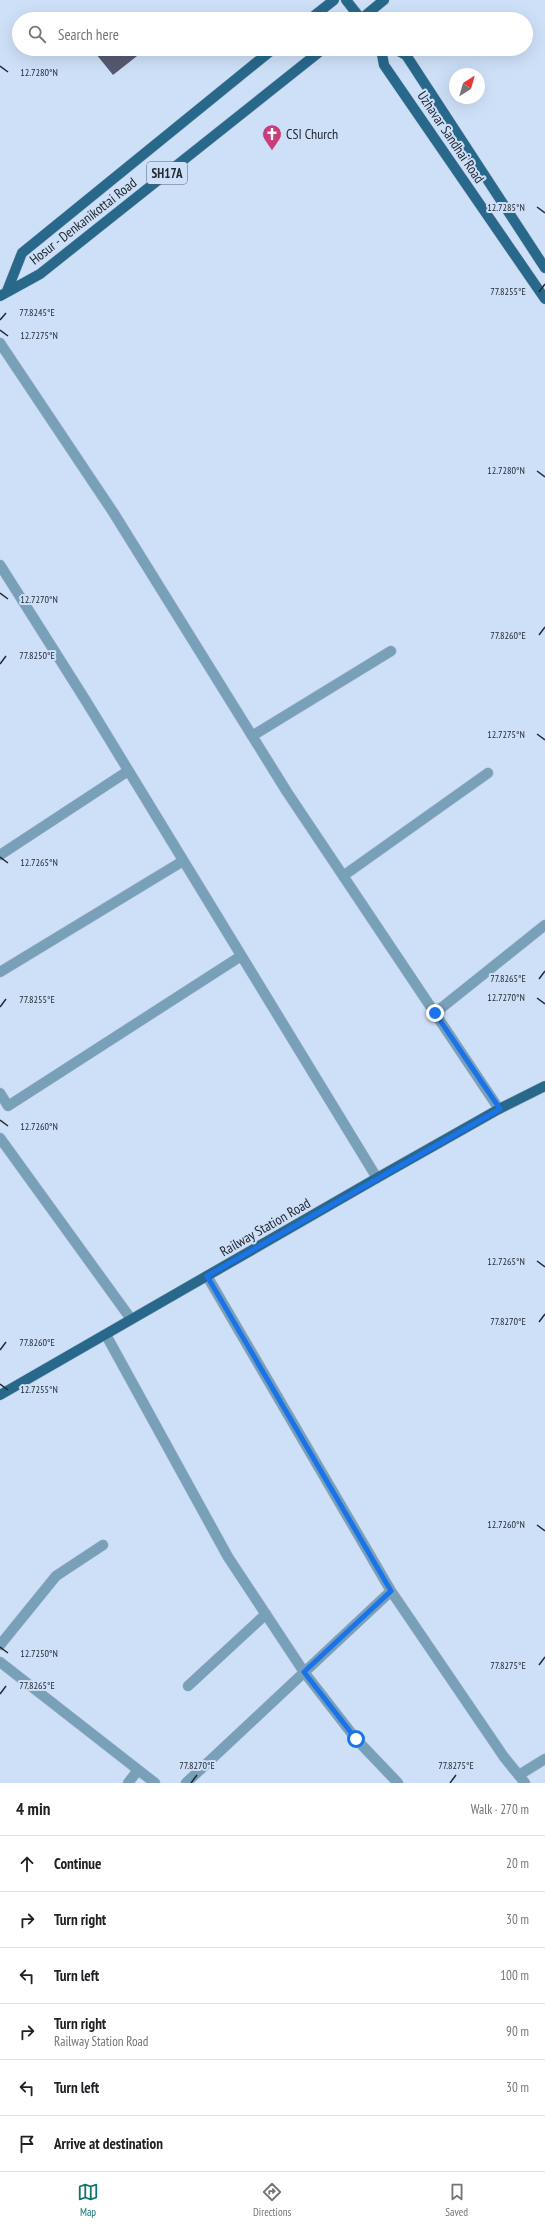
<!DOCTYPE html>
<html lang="en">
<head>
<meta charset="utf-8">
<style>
	body { margin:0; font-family:"PT Sans Narrow",sans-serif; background:#f6f6f6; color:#202124 }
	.compass { position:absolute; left:449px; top:68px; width:36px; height:36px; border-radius:50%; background:#fff; box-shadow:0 4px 16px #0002; rotate:37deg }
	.stop { position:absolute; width:12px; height:12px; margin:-9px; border:3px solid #1a73e8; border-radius:50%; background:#fff }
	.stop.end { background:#1a73e8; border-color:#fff; box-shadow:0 1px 4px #0008 }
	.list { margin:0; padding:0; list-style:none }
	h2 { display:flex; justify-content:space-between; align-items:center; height:52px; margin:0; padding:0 16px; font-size:17px }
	h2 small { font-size:13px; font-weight:400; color:#757577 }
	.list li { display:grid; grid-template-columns:26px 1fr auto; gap:12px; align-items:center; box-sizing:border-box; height:56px; padding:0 16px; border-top:1px solid #e0e0e0 }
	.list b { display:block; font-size:15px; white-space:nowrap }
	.list p { margin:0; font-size:13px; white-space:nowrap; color:#757577 }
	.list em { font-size:13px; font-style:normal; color:#757577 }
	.icon { flex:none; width:22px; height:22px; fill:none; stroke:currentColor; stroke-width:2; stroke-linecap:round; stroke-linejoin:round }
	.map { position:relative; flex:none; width:545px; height:1783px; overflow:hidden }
	.search { position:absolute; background:#fff; box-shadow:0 4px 16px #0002; left:12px; right:12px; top:12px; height:44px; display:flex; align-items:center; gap:10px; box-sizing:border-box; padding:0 14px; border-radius:22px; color:#757577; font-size:15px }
	.sheet { height:388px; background:#fff }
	nav { display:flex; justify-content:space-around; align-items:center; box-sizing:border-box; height:56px; border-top:1px solid #e0e0e0; background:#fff; font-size:11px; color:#757577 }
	nav a { display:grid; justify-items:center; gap:2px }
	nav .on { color:#0f766e }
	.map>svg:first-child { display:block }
	.building { fill:#555a71 }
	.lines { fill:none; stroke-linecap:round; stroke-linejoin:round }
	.minor-casing { stroke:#acbbd0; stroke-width:11 }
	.major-casing { stroke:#acbbd0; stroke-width:11 }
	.minor { stroke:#78a0b8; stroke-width:10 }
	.major { stroke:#27688b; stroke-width:10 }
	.route { stroke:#1a73e8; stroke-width:5 }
	.ticks { fill:none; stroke:#222932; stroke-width:1.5 }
	.labels { text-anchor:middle; stroke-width:4; stroke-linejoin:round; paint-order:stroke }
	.shield { fill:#cee0f8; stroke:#56606d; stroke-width:1 }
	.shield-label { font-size:13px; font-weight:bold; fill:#222932 }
	.poi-label { font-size:14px; fill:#222932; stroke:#cee0f8; text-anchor:start }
	.street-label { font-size:14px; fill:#222932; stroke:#cee0f8 }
	.ticks-label { font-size:10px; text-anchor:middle; fill:#222932; stroke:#cee0f8; stroke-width:4; stroke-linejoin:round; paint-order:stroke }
</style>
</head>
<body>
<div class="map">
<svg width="545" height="1783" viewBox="0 0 545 1783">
	<rect width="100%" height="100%" fill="#cee0f8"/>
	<!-- building -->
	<path class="building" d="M 92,49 L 132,49 L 137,56 L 113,75 Z"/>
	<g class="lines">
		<defs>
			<path id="minor" d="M 0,343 L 113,512 L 287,792 L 499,1109
				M 0,565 L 86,701 L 377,1178
				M 252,736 L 391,651
				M 0,855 L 128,771
				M 343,876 L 488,773
				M 0,972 L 183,861
				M 435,1013 L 545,925
				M 0,1093 L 8,1106 L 241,956
				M 0,1138 L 131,1319
				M 207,1276 L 391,1591 L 504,1757 L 525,1783
				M 106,1335 L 228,1557 L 304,1672 L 356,1739 L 398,1783
				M 0,1645 L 56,1576 L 103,1545
				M 0,1662 L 155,1783
				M 188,1686 L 266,1614
				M 519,1775 L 545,1759
				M 128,1783 L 138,1770
				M 186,1783 L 391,1591"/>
			<path id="major" d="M 346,0 L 361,19
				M 310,19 L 334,0
				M 361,19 L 384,0
				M 381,49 L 384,65 L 545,299
				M 395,49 L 406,55 L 545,268
				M 7,291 L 22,253 L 273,49
				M 0,296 L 40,274 L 323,49
				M 0,1395 L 377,1178 L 499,1109 L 545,1086"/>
		</defs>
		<!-- minor casing -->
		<use href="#minor" class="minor-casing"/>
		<!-- major casing -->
		<use href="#major" class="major-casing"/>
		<!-- minor -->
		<use href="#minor" class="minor"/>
		<!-- major -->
		<use href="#major" class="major"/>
	</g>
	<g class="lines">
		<!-- route -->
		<path class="route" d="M 356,1739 L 304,1672 L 391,1591 L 207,1276 L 500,1109 L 435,1013"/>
	</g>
	<!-- ticks -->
	<path class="ticks" d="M 0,66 L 8,72M 537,207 L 545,213M 539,292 L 545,284M 0,320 L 6,313M 0,330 L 8,336M 537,471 L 545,477M 0,593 L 8,599M 539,635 L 545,627M 0,664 L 6,656M 537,734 L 545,740M 0,857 L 8,863M 539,979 L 545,971M 537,998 L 545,1004M 0,1007 L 6,999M 0,1120 L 8,1126M 537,1261 L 545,1267M 539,1322 L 545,1314M 0,1350 L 6,1342M 0,1384 L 8,1390M 537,1525 L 545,1531M 0,1647 L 8,1653M 539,1665 L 545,1657M 0,1694 L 6,1686M 191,1783 L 197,1775M 450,1783 L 456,1775"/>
	<!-- icons -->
	<defs>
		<symbol id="church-pin" viewBox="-11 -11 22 30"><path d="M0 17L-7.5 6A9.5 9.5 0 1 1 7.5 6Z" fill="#c83e78" stroke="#cee0f8"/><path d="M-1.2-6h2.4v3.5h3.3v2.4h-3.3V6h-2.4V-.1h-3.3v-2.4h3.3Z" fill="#fff"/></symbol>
	</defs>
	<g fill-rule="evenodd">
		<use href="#church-pin" x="261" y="123" width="22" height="30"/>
	</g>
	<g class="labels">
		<!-- shield labels -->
		<rect class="shield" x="147" y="162" width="40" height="22" rx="3"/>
		<g class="shield-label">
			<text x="167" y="178">SH17A</text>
		</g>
		<!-- poi labels -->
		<g class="poi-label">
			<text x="286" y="139">CSI Church</text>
		</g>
		<!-- street labels -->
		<g class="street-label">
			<text transform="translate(451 137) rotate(56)" y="5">Uzhavar Sandhai Road</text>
			<text transform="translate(83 221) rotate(-38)" y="5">Hosur - Denkanikottai Road</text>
			<text transform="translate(265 1227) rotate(-30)" y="5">Railway Station Road</text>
		</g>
	</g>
	<g class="ticks-label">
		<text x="39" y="76">12.7280°N</text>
		<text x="506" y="211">12.7285°N</text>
		<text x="508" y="295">77.8255°E</text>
		<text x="37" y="316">77.8245°E</text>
		<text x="39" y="339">12.7275°N</text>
		<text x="506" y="474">12.7280°N</text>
		<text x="39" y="603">12.7270°N</text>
		<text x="508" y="639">77.8260°E</text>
		<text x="37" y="659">77.8250°E</text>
		<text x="506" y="738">12.7275°N</text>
		<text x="39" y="866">12.7265°N</text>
		<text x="508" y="982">77.8265°E</text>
		<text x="506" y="1001">12.7270°N</text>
		<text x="37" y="1003">77.8255°E</text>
		<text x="39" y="1130">12.7260°N</text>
		<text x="506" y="1265">12.7265°N</text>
		<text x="508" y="1325">77.8270°E</text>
		<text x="37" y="1346">77.8260°E</text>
		<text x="39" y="1393">12.7255°N</text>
		<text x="506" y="1528">12.7260°N</text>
		<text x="39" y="1657">12.7250°N</text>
		<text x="508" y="1669">77.8275°E</text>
		<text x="37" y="1689">77.8265°E</text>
		<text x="197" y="1769">77.8270°E</text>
		<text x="456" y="1769">77.8275°E</text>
	</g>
</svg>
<svg class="compass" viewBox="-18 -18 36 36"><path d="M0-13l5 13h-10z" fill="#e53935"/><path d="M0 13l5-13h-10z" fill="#757577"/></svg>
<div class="stop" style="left:356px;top:1739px"></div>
<div class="stop end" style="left:435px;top:1013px"></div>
<div class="search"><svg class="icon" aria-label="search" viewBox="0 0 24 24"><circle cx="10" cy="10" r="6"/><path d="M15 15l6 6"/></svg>Search here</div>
</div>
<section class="sheet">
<h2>4 min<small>Walk · 270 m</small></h2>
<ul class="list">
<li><svg class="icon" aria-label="ahead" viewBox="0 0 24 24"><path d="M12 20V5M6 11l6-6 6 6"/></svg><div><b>Continue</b></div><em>20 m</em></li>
<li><svg class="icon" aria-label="right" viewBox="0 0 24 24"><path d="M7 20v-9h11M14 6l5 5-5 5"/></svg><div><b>Turn right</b></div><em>30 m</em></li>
<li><svg class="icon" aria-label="left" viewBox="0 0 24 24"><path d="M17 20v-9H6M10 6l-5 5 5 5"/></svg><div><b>Turn left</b></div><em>100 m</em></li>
<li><svg class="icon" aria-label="right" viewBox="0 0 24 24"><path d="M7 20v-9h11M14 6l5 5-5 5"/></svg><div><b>Turn right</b><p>Railway Station Road</p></div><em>90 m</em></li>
<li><svg class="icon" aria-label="left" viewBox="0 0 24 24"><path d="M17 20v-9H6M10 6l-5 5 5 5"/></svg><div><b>Turn left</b></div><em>30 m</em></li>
<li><svg class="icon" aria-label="arrive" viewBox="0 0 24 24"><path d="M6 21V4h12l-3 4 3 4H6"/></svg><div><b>Arrive at destination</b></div></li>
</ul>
</section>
<nav>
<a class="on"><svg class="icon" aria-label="map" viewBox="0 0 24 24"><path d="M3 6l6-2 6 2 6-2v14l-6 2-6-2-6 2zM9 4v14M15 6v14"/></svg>Map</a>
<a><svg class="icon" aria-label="directions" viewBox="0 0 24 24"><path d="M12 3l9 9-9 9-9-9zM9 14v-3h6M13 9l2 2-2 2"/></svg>Directions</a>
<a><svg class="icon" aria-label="saved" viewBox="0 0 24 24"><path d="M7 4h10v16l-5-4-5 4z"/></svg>Saved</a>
</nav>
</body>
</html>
